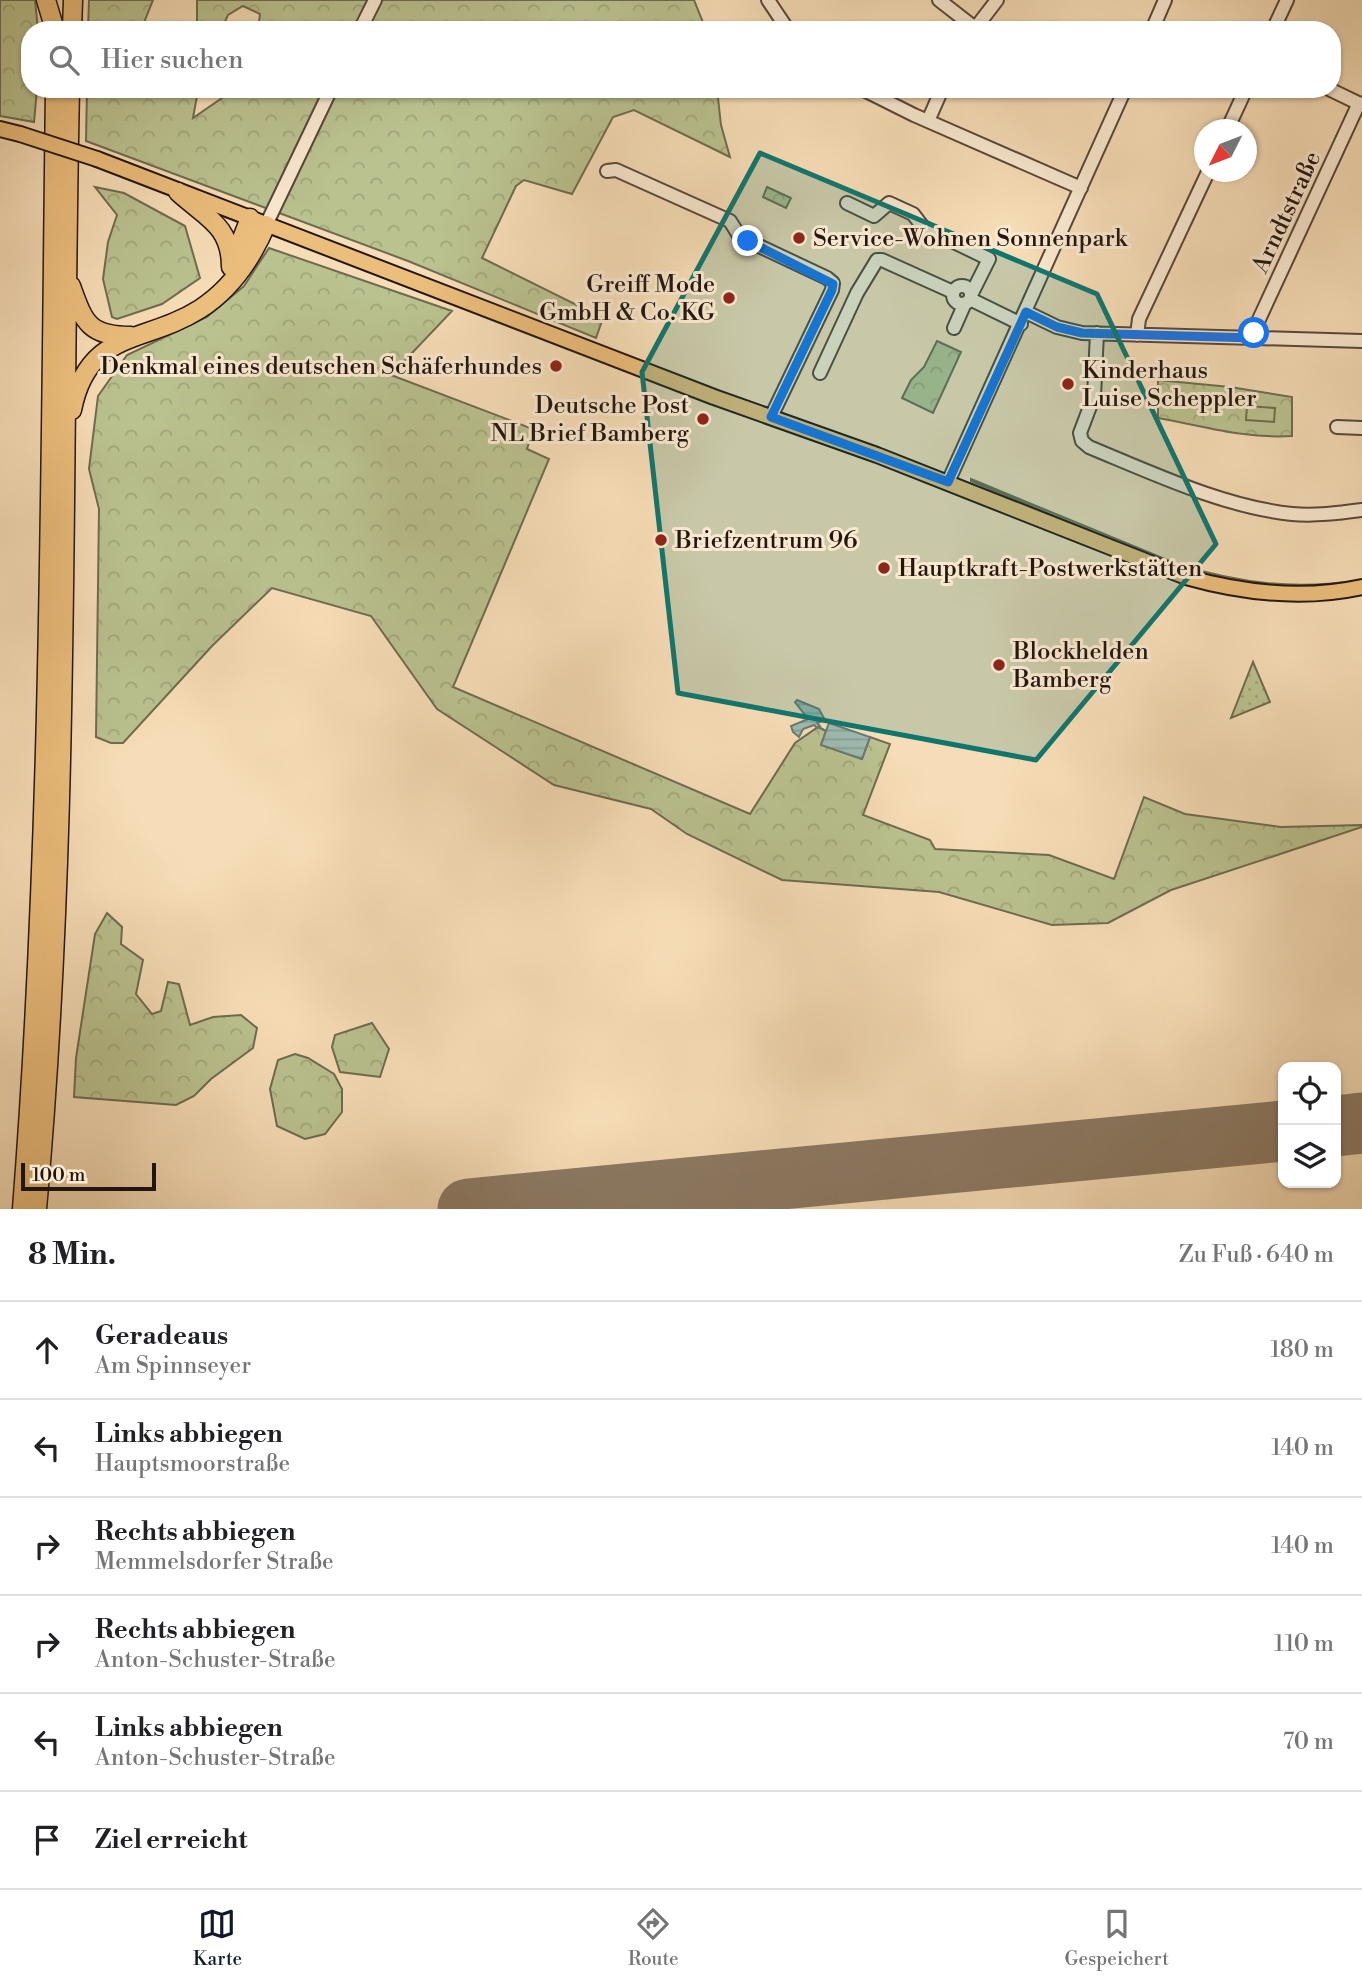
<!DOCTYPE html>
<html lang="de">
<head>
<meta charset="utf-8">
<style>
	body { margin:0; font-family:"Libre Bodoni",serif; background:#f6f6f6; color:#202124 }
	.controls { position:absolute; right:21px; bottom:21px; display:grid; overflow:hidden; border-radius:14px; box-shadow:0 2px 5px #0004 }
	.controls button { width:63px; height:63px; display:grid; place-items:center; padding:0; border:0; border-bottom:2px solid #e0e0e0; background:#fff; color:#202124; font:35px sans-serif }
	.compass { position:absolute; left:1194px; top:119px; width:63px; height:63px; border-radius:50%; background:#fff; box-shadow:0 2px 5px #0004; rotate:228deg }
	.scale { position:absolute; left:21px; bottom:18px; width:135px; box-sizing:border-box; padding-left:7px; border:4px solid #221610; border-top:0; font-size:19px; line-height:24px; white-space:nowrap; color:#221610; -webkit-text-stroke:5px #fae9d0; paint-order:stroke }
	.stop { position:absolute; width:21px; height:21px; margin:-16px; border:5px solid #1a73e8; border-radius:50%; background:#fff }
	.stop.end { background:#1a73e8; border-color:#fff; box-shadow:0 2px 7px #0008 }
	.list { margin:0; padding:0; list-style:none }
	h2 { display:flex; justify-content:space-between; align-items:center; height:91px; margin:0; padding:0 28px; font-size:30px }
	h2 small { font-size:23px; font-weight:400; color:#757577 }
	.list li { display:grid; grid-template-columns:46px 1fr auto; gap:21px; align-items:center; box-sizing:border-box; height:98px; padding:0 28px; border-top:2px solid #e0e0e0 }
	.list b { display:block; font-size:26px; white-space:nowrap }
	.list p { margin:0; font-size:23px; white-space:nowrap; color:#757577 }
	.list em { font-size:23px; font-style:normal; color:#757577 }
	.icon { flex:none; width:38px; height:38px; fill:none; stroke:currentColor; stroke-width:2; stroke-linecap:round; stroke-linejoin:round }
	.map { position:relative; flex:none; width:1362px; height:1209px; overflow:hidden }
	.search { position:absolute; background:#fff; box-shadow:0 2px 5px #0004; left:21px; right:21px; top:21px; height:77px; display:flex; align-items:center; gap:18px; box-sizing:border-box; padding:0 24px; border-radius:28px; color:#757577; font-size:26px }
	.sheet { height:679px; background:#fff }
	nav { display:flex; justify-content:space-around; align-items:center; box-sizing:border-box; height:98px; border-top:2px solid #e0e0e0; background:#fff; font-size:19px; color:#757577 }
	nav a { display:grid; justify-items:center; gap:4px }
	nav .on { color:#111827 }
	.map>svg:first-child { display:block }
	.grass { fill:url(#grass-dots); stroke:#6e6c50; stroke-width:2 }
	.forest { fill:url(#forest-crowns); stroke:#6e6c50; stroke-width:2 }
	.pitch { fill:#bac290; stroke:#6e6c50; stroke-width:2 }
	.water { fill:url(#water-rules); stroke:#6c7971; stroke-width:2 }
	.lines { fill:none; stroke-linecap:round; stroke-linejoin:round }
	.stream { stroke:#6c7971; stroke-width:2.5 }
	.runway { stroke:#8c7a64; stroke-width:61 }
	.minor-casing { stroke:#57483a; stroke-width:16 }
	.major-casing { stroke:#221610; stroke-width:18 }
	.highway-casing { stroke:#221610; stroke-width:21 }
	.minor { stroke:#fae9d0; stroke-width:12 }
	.major { stroke:#ecbe7c; stroke-width:14 }
	.highway { stroke:#ecbe7c; stroke-width:18 }
	.major-bridge-casing { stroke:#221610; stroke-width:18; stroke-linecap:butt }
	.major-bridge { stroke:#ecbe7c; stroke-width:14 }
	.route { stroke:#1a73e8; stroke-width:9 }
	.marked { fill:#0f766e; fill-opacity:0.2; stroke:#0f766e; stroke-width:5; stroke-linejoin:round }
	.poi-dot { fill:#8f2418; stroke:#fae9d0; stroke-width:2.5 }
	.labels { text-anchor:middle; stroke-width:6; stroke-linejoin:round; paint-order:stroke }
	.street-label { font-size:24px; fill:#221610; stroke:#fae9d0 }
	.poi-label { font-size:24px; fill:#221610; stroke:#fae9d0; text-anchor:start }
</style>
</head>
<body>
<div class="map">
<svg width="1362" height="1209" viewBox="0 0 1362 1209">
	<defs>
		<pattern id="grass-dots" width="8" height="8" patternUnits="userSpaceOnUse" patternTransform="scale(1.75)"><rect width="8" height="8" fill="#bac290"/><path d="M2 2h.1M6 6h.1" fill="none" stroke="#a0a67b" stroke-width="1.8" stroke-linecap="round"/></pattern>
		<pattern id="forest-crowns" width="20" height="18" patternUnits="userSpaceOnUse" patternTransform="scale(1.75)"><rect width="20" height="18" fill="#bac290"/><path d="M2 6a3 3 0 1 1 6 0M12 15a3 3 0 1 1 6 0" fill="none" stroke="#a0a67b"/></pattern>
		<pattern id="water-rules" width="6" height="5" patternUnits="userSpaceOnUse" patternTransform="scale(1.75)"><rect width="6" height="5" fill="#9dbbb2"/><path d="M0 2.5h6" fill="none" stroke="#87a098"/></pattern>
	</defs>
	<rect width="100%" height="100%" fill="#f7ddb7"/>
	<filter id="stains"><feTurbulence type="fractalNoise" baseFrequency=".00286" numOctaves="4"/><feColorMatrix values="0 0 0 0 .2 0 0 0 0 .09 0 0 0 0 .02 0 0 0 .5 -.17"/></filter>
	<radialGradient id="worn" r=".72"><stop offset=".6" stop-color="#630" stop-opacity="0"/><stop offset="1" stop-color="#630" stop-opacity=".3"/></radialGradient>
	<!-- grass -->
	<path class="grass" d="M 971,479 L 1177,564 C 1242,584 1295,590 1362,580 L 1362,582 C 1293,591 1238,587 1172,565 L 971,481 Z
		M 1253,662 L 1270,702 L 1231,718 Z"/>
	<!-- forest -->
	<path class="forest" d="M 0,0 L 35,0 L 38,30 L 30,30 L 30,89 L 37,89 L 34,122 L 0,116 Z
		M 89,0 L 153,0 L 141,30 L 88,30 Z
		M 197,0 L 694,0 L 706,30 L 258,30 L 260,14 L 243,6 L 228,15 L 221,30 L 197,30 Z
		M 87,89 L 127,89 L 129,91 L 131,89 L 192,89 L 197,96 L 193,118 L 235,89 L 717,89 L 721,125 L 730,157 L 634,110 L 613,117 L 572,194 L 524,180 L 516,186 L 482,258 L 603,318 L 596,338 L 408,261 L 86,141 Z
		M 95,187 L 124,193 L 185,226 L 200,278 L 162,304 L 117,319 L 112,317 L 103,279 L 108,242 L 117,215 Z
		M 767,187 L 791,198 L 786,208 L 763,197 Z
		M 269,248 L 452,311 L 391,375 L 533,429 L 527,449 L 549,459 L 453,687 L 750,814 L 795,743 L 818,727 L 826,731 L 821,745 L 862,759 L 870,737 L 890,744 L 863,815 L 930,840 L 935,849 L 1049,855 L 1114,879 L 1144,797 L 1185,814 L 1281,827 L 1362,825 L 1362,827 L 1171,890 L 1108,923 L 1052,925 L 939,892 L 782,880 L 687,834 L 651,809 L 554,785 L 437,709 L 371,616 L 272,588 L 212,646 L 123,743 L 111,743 L 96,737 L 99,509 L 89,469 L 98,396 L 127,355 L 207,317 L 244,286 Z
		M 937,341 L 961,352 L 933,413 L 902,398 L 911,380 L 924,367 Z
		M 1158,380 L 1230,387 L 1292,397 L 1292,436 C 1244,439 1204,426 1158,418 Z
		M 107,913 L 122,927 L 121,944 L 143,960 L 136,994 L 152,1014 L 161,1011 L 168,982 L 179,984 L 190,1025 L 213,1017 L 241,1015 L 257,1028 L 253,1048 L 211,1079 L 194,1096 L 176,1105 L 74,1097 L 76,1058 L 95,934 Z
		M 372,1023 L 389,1049 L 380,1077 L 340,1072 L 332,1047 L 335,1035 Z
		M 295,1054 L 308,1058 L 334,1074 L 342,1089 L 342,1112 L 325,1134 L 305,1139 L 277,1126 L 270,1089 L 278,1060 Z"/>
	<!-- pitch -->
	<path class="pitch" d="M 1247,406 L 1275,408 L 1274,422 L 1246,420 Z"/>
	<!-- water -->
	<path class="water" d="M 797,700 L 819,709 L 825,720 L 817,723 L 820,726 L 817,728 L 814,725 L 803,729 L 799,737 L 793,732 L 791,726 L 808,719 L 795,702 Z
		M 829,723 L 870,737 L 862,759 L 821,745 Z"/>
	<g class="lines">
		<!-- stream -->
		<path class="stream" d="M 818,727 L 826,731"/>
		<!-- runway -->
		<path class="runway" d="M 1336,1126 L 1362,1123
			M 468,1209 L 1283,1131"/>
		<defs>
			<path id="minor" d="M 768,0 L 788,30
				M 939,0 L 975,28
				M 360,30 L 375,0
				M 974,30 L 997,0
				M 1152,30 L 1165,0
				M 1273,30 L 1287,0
				M 862,89 L 914,115 L 1081,188
				M 1329,89 L 1362,105
				M 928,121 L 942,89
				M 1227,130 L 1246,89
				M 607,171 L 616,170 L 730,221 L 740,237 L 827,278 L 833,283 L 832,290 L 771,417
				M 847,203 L 874,216 L 889,203 L 913,214 L 923,227 L 989,259 L 971,295
				M 266,225 L 331,89
				M953 295a9 9 0 1 1 18 0a9 9 0 1 1-18 0Z
				M 970,299 L 1021,324
				M 1026,312 L 1057,327 L 1082,333 L 1362,341
				M 954,328 L 965,303
				M 1097,333 L 1094,396 L 1080,433 L 1082,441 L 1089,447 C 1152,473 1224,507 1292,514 C 1315,516 1339,513 1362,510
				M 1137,335 L 1139,319 L 1208,172
				M 1253,338 L 1255,328 L 1359,103
				M 820,373 L 857,293 L 877,260 L 882,260 L 953,292
				M 1337,427 L 1362,428
				M 948,482 L 1125,89"/>
			<path id="major" d="M 0,129 L 20,134
				M 97,159 L 714,397 L 877,455 L 1186,577 C 1243,593 1303,600 1362,587"/>
			<path id="highway" d="M 46,0 L 55,30
				M 72,30 L 73,0
				M 178,192 C 205,217 231,225 231,267
				M 232,264 L 250,218
				M 71,286 C 84,322 88,336 131,336
				M 72,410 C 88,329 145,344 200,309 C 231,289 252,258 266,225
				M 22,1209 C 51,836 50,463 55,89
				M 37,1209 C 71,837 62,462 70,89"/>
		</defs>
		<!-- minor casing -->
		<use href="#minor" class="minor-casing"/>
		<!-- major casing -->
		<use href="#major" class="major-casing"/>
		<!-- highway casing -->
		<use href="#highway" class="highway-casing"/>
		<!-- minor -->
		<use href="#minor" class="minor"/>
		<!-- major -->
		<use href="#major" class="major"/>
		<!-- highway -->
		<use href="#highway" class="highway"/>
		<defs>
			<path id="major-bridge" d="M 20,134 L 97,159"/>
		</defs>
		<!-- major-bridge casing -->
		<use href="#major-bridge" class="major-bridge-casing"/>
		<!-- major-bridge -->
		<use href="#major-bridge" class="major-bridge"/>
	</g>
	<g class="lines">
		<!-- route -->
		<path class="route" d="M 748,241 L 833,284 L 832,290 L 771,417 L 948,482 L 1026,312 L 1057,327 L 1082,333 L 1253,338 L 1254,333"/>
	</g>
	<!-- marked area -->
	<path class="marked" d="M 760,153 L 1097,294 L 1216,544 L 1036,760 L 678,693 L 642,372 Z"/>
	<!-- markers -->
	<g class="poi-dot">
		<circle cx="799" cy="238" r="7"/>
		<circle cx="729" cy="298" r="7"/>
		<circle cx="556" cy="366" r="7"/>
		<circle cx="1068" cy="384" r="7"/>
		<circle cx="703" cy="419" r="7"/>
		<circle cx="661" cy="540" r="7"/>
		<circle cx="884" cy="568" r="7"/>
		<circle cx="999" cy="665" r="7"/>
	</g>
	<g class="labels">
		<!-- street labels -->
		<g class="street-label">
			<text transform="translate(1286 212) rotate(-65)" y="8">Arndtstraße</text>
		</g>
		<!-- poi labels -->
		<g class="poi-label">
			<text x="813" y="246">Service-Wohnen Sonnenpark</text>
			<text x="715" y="292" text-anchor="end">Greiff Mode<tspan x="715" dy="28">GmbH &amp; Co. KG</tspan></text>
			<text x="542" y="374" text-anchor="end">Denkmal eines deutschen Schäferhundes</text>
			<text x="1082" y="378">Kinderhaus<tspan x="1082" dy="28">Luise Scheppler</tspan></text>
			<text x="689" y="413" text-anchor="end">Deutsche Post<tspan x="689" dy="28">NL Brief Bamberg</tspan></text>
			<text x="675" y="548">Briefzentrum 96</text>
			<text x="898" y="576">Hauptkraft-Postwerkstätten</text>
			<text x="1013" y="659">Blockhelden<tspan x="1013" dy="28">Bamberg</tspan></text>
		</g>
	</g>
	<rect width="100%" height="100%" filter="url(#stains)"/>
	<rect width="100%" height="100%" fill="url(#worn)"/>
</svg>
<div class="controls">
<button><svg class="icon" aria-label="locate" viewBox="0 0 24 24"><circle cx="12" cy="12" r="6"/><path d="M12 2v4M12 18v4M2 12h4M18 12h4"/></svg></button>
<button><svg class="icon" aria-label="layers" viewBox="0 0 24 24"><path d="M12 4l9 5-9 5-9-5zM3 14l9 5 9-5"/></svg></button>
</div>
<svg class="compass" viewBox="-18 -18 36 36"><path d="M0-13l5 13h-10z" fill="#e53935"/><path d="M0 13l5-13h-10z" fill="#757577"/></svg>
<div class="scale">100 m</div>
<div class="stop" style="left:1254px;top:333px"></div>
<div class="stop end" style="left:748px;top:241px"></div>
<div class="search"><svg class="icon" aria-label="search" viewBox="0 0 24 24"><circle cx="10" cy="10" r="6"/><path d="M15 15l6 6"/></svg>Hier suchen</div>
</div>
<section class="sheet">
<h2>8 Min.<small>Zu Fuß · 640 m</small></h2>
<ul class="list">
<li><svg class="icon" aria-label="ahead" viewBox="0 0 24 24"><path d="M12 20V5M6 11l6-6 6 6"/></svg><div><b>Geradeaus</b><p>Am Spinnseyer</p></div><em>180 m</em></li>
<li><svg class="icon" aria-label="left" viewBox="0 0 24 24"><path d="M17 20v-9H6M10 6l-5 5 5 5"/></svg><div><b>Links abbiegen</b><p>Hauptsmoorstraße</p></div><em>140 m</em></li>
<li><svg class="icon" aria-label="right" viewBox="0 0 24 24"><path d="M7 20v-9h11M14 6l5 5-5 5"/></svg><div><b>Rechts abbiegen</b><p>Memmelsdorfer Straße</p></div><em>140 m</em></li>
<li><svg class="icon" aria-label="right" viewBox="0 0 24 24"><path d="M7 20v-9h11M14 6l5 5-5 5"/></svg><div><b>Rechts abbiegen</b><p>Anton-Schuster-Straße</p></div><em>110 m</em></li>
<li><svg class="icon" aria-label="left" viewBox="0 0 24 24"><path d="M17 20v-9H6M10 6l-5 5 5 5"/></svg><div><b>Links abbiegen</b><p>Anton-Schuster-Straße</p></div><em>70 m</em></li>
<li><svg class="icon" aria-label="arrive" viewBox="0 0 24 24"><path d="M6 21V4h12l-3 4 3 4H6"/></svg><div><b>Ziel erreicht</b></div></li>
</ul>
</section>
<nav>
<a class="on"><svg class="icon" aria-label="map" viewBox="0 0 24 24"><path d="M3 6l6-2 6 2 6-2v14l-6 2-6-2-6 2zM9 4v14M15 6v14"/></svg>Karte</a>
<a><svg class="icon" aria-label="directions" viewBox="0 0 24 24"><path d="M12 3l9 9-9 9-9-9zM9 14v-3h6M13 9l2 2-2 2"/></svg>Route</a>
<a><svg class="icon" aria-label="saved" viewBox="0 0 24 24"><path d="M7 4h10v16l-5-4-5 4z"/></svg>Gespeichert</a>
</nav>
</body>
</html>
